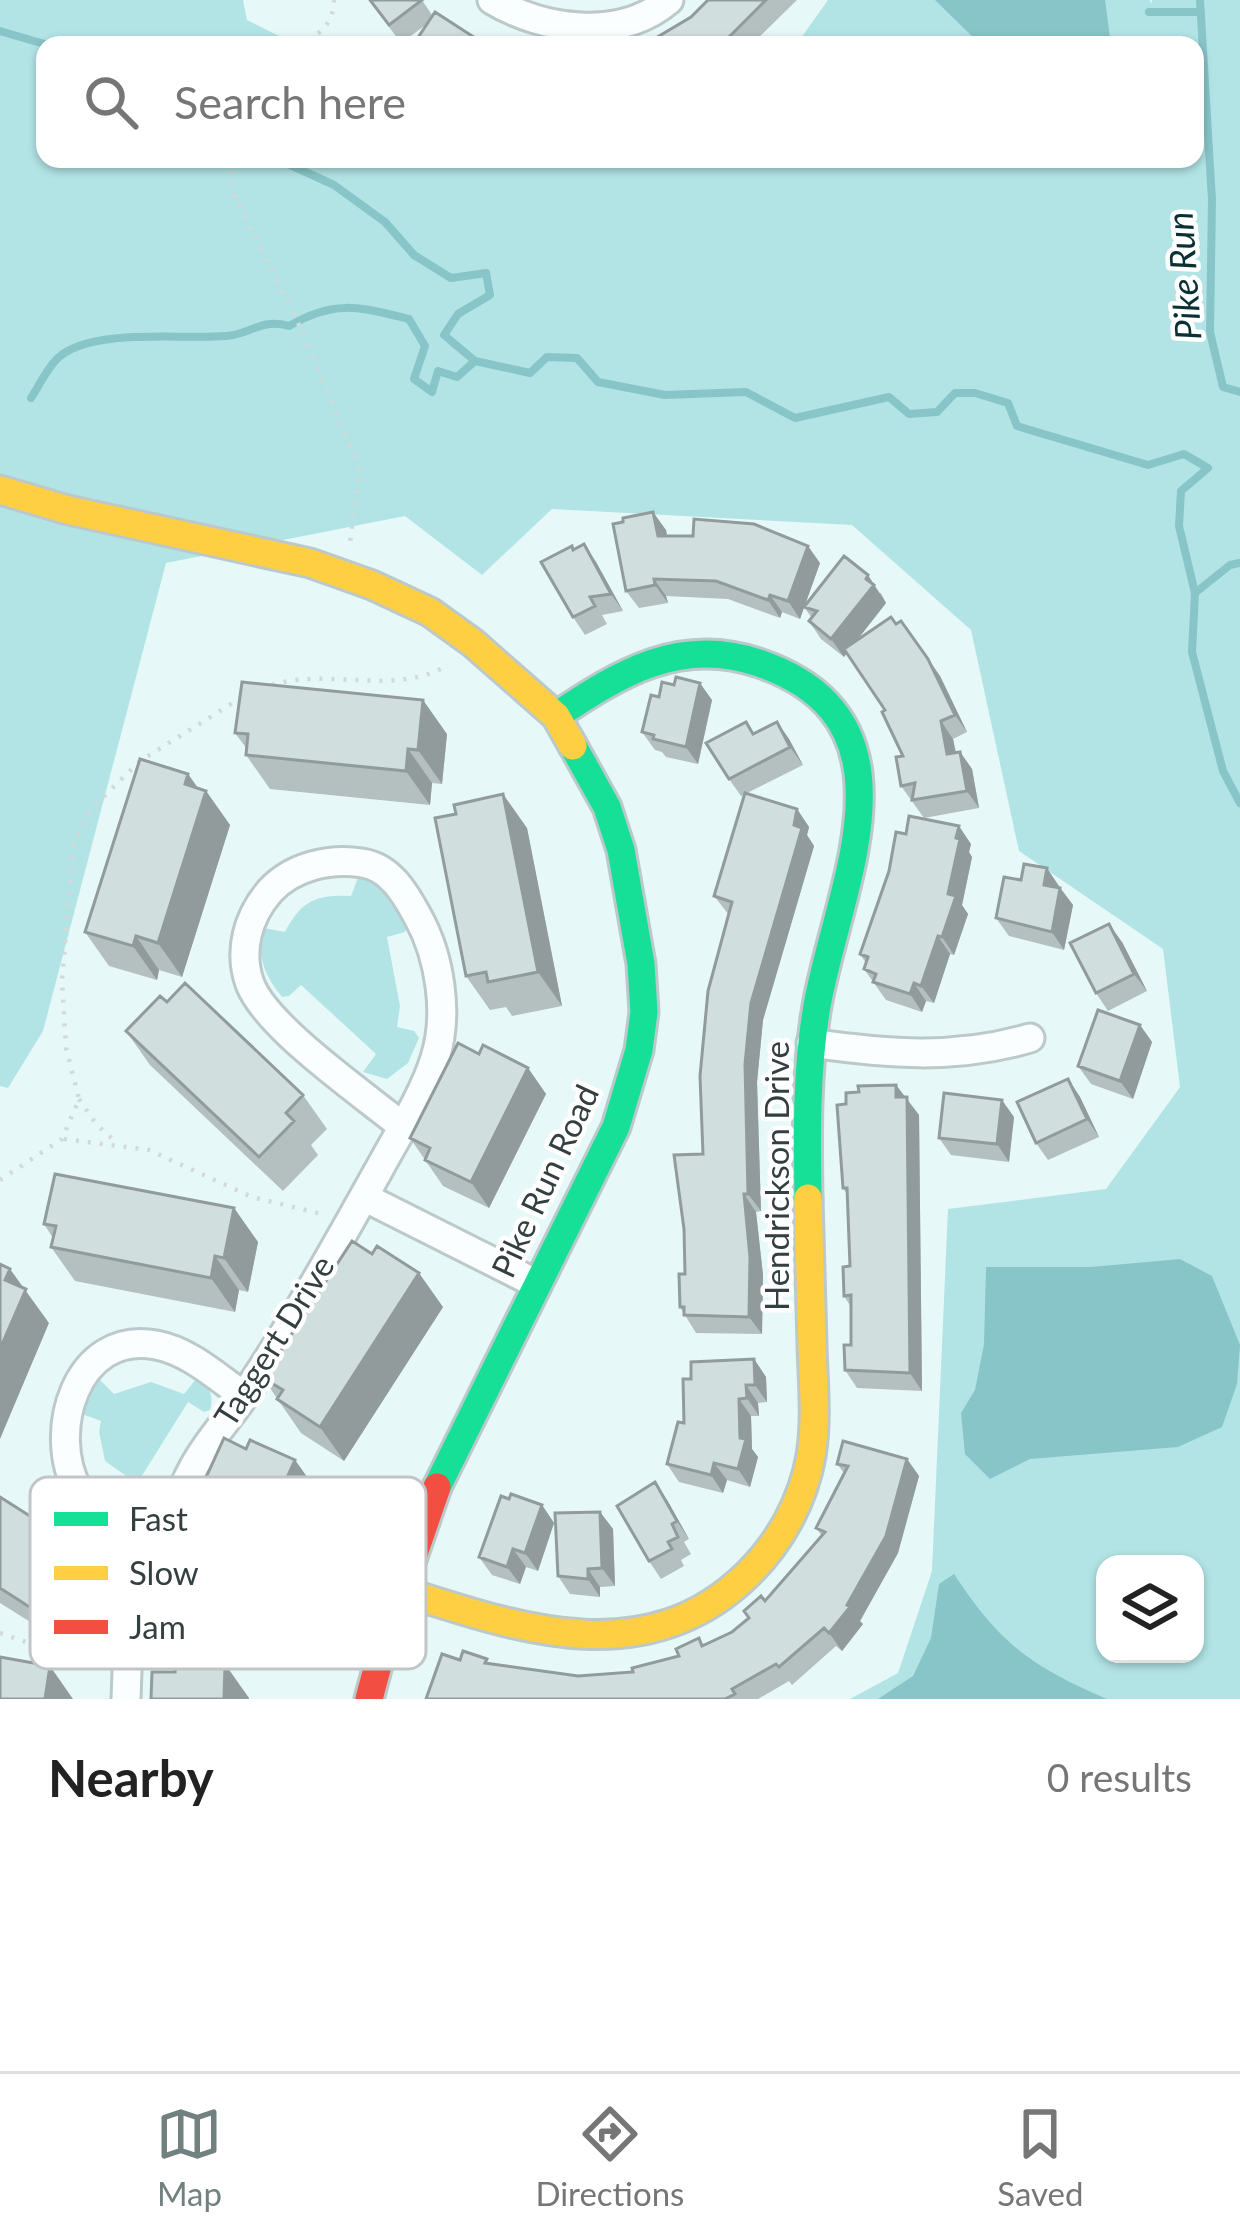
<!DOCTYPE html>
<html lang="en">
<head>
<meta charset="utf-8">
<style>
	body { margin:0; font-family:Lato,sans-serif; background:#f2f2f2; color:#222 }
	.controls { position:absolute; right:36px; bottom:36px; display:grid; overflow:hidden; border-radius:24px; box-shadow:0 3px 9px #0004 }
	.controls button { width:108px; height:108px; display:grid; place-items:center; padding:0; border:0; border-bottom:3px solid #e0e0e0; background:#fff; color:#222; font:60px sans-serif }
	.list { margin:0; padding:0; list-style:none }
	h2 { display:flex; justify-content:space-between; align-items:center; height:156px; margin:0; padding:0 48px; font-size:51px }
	h2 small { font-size:39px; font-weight:400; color:#767676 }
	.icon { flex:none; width:66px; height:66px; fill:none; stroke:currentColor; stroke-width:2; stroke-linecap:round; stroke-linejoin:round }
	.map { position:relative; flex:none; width:1240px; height:1699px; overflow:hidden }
	.search { position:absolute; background:#fff; box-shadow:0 3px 9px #0004; left:36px; right:36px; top:36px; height:132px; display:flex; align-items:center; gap:30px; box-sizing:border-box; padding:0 42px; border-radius:24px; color:#767676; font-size:45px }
	.sheet { height:372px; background:#fff }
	nav { display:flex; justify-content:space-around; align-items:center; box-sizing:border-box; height:168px; border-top:3px solid #e0e0e0; background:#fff; font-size:33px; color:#767676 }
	nav a { display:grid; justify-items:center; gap:6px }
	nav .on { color:#728080 }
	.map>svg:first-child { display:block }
	.green { fill:#b2e4e6; fill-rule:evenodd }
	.water { fill:#88c5c8 }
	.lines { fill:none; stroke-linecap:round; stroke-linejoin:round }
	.stream { stroke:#88c5c8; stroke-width:8 }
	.street-casing { stroke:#bcc9ca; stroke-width:33 }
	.fast-casing { stroke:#bcc9ca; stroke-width:33 }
	.slow-casing { stroke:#bcc9ca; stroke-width:33 }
	.jam-casing { stroke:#bcc9ca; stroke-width:33 }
	.path { stroke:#d3d9d9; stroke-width:4.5; stroke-dasharray:3 9; stroke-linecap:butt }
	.street { stroke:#fbfefe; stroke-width:27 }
	.fast { stroke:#16e098; stroke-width:27 }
	.slow { stroke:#ffcf43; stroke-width:27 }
	.jam { stroke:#f24e42; stroke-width:27 }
	.wall { fill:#b4bfbf }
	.shaded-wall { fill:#929b9b }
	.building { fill:#d1dede; stroke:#929b9b; stroke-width:3 }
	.labels { text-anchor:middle; stroke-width:9; stroke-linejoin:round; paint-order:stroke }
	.street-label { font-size:33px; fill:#333f40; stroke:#fff }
	.water-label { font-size:36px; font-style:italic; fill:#093133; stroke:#fff }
	.key { fill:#fff; stroke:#c2c5c6; stroke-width:3 }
	.key-label { font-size:33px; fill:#333f40 }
</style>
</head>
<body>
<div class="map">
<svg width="1240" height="1699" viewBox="0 0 1240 1699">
	<rect width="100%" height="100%" fill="#e7f8f8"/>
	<!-- green -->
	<path class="green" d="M 0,0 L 243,0 L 247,20 L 297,45 L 45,45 L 45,159 L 1195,159 L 1195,45 L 796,45 L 828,0 L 1150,0 L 1151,4 L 1152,0 L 1240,0 L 1240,1699 L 850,1699 L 898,1673 L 932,1571 L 948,1209 L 1106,1189 L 1180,1087 L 1163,949 L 1019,851 L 971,630 L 852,525 L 552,509 L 482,575 L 405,516 L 166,563 L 43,1031 L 8,1088 L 0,1086 ZM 1105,1564 L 1195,1564 L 1195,1654 L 1105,1654 Z
		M 359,875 L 389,893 L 407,923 L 405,932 L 387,937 L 400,1006 L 397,1027 L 414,1031 L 419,1038 L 408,1063 L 387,1079 L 363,1072 L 376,1054 L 301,985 L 289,996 L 282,997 C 265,977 255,953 264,928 L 285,932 C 301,901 316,894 351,896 Z
		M 197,1378 C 210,1385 214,1396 210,1410 L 204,1412 L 188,1402 L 138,1482 L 153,1491 L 153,1499 L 147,1504 L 125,1504 L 121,1500 L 129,1478 L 105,1461 L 99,1432 L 101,1421 L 82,1414 L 81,1406 L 100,1380 L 114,1394 L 151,1382 L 184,1394 Z"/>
	<!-- water -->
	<path class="water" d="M 935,0 L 1105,0 L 1111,45 L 981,45 Z
		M 1180,1259 L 1212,1276 L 1240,1345 L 1237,1384 L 1222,1427 L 1178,1447 L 1030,1459 L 990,1479 L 965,1454 L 961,1413 L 975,1390 L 984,1344 L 986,1267 L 1091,1267 Z
		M 954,1574 C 1000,1644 1031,1666 1107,1699 L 878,1699 L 913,1676 L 931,1638 L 939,1584 Z"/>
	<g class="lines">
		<!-- stream -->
		<path class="stream" d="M 1200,0 L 1212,200 L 1210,332 L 1223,387 L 1240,392
			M 1149,12 L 1201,12
			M 0,31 L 48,45
			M 277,159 L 334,185 L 385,222 L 414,255 L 451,278 L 486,273 L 490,295 L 458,314 L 444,335 L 475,361 L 530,373 L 547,357 L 577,358 L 598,382 L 665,395 L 746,392 L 795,418 L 889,397 L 909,414 L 937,412 L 955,393 L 975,393 L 1008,403 L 1017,426 L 1148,465 L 1184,454 L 1208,468 L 1181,491 L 1179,526 L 1195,593
			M 31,398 C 39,386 47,368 58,358 C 91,327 184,340 226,336 C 252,334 261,318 289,326 C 335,299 360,307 409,319 L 425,346 L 414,379 L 432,392 L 438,371 L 457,377 L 475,361
			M 1240,563 L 1230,565 L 1195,593 L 1192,652 L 1223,771 L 1240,803"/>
		<defs>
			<path id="street" d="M 492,0 C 542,30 620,42 669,0
				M 811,1043 C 887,1054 955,1060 1030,1038
				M 364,1197 L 537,1284
				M 150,1563 C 130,1543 91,1513 78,1490 C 46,1433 76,1330 156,1345 C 189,1351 217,1377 244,1396
				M 126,1699 C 127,1675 127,1650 131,1626 C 140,1573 166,1522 190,1474 C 203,1447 225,1423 242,1399 C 293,1324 338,1243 382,1164 C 400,1131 424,1094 435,1058 C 449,1014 440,957 418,917 C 405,893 390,867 362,863 C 330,858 293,866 270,891 C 248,916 238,951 250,984 C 267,1028 363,1094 402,1126"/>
			<path id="fast" d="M 556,716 C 620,673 680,636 759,663 C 927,720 838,886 817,1006 C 806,1069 807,1135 808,1198
				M 437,1487 L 616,1127 L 639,1050 L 644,1012 L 641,964 L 621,850 L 607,807 L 573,746"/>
			<path id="slow" d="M 0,490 L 68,510 L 310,563 L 372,585 L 430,612 L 473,643 L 556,716 L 573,746
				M 402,1591 C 520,1629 646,1673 747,1575 C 780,1543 803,1501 811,1456 C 817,1419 813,1382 812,1345 C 811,1296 809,1247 808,1198"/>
			<path id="jam" d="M 369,1699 L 386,1635 L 437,1487"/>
		</defs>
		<!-- street casing -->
		<use href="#street" class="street-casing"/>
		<!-- fast casing -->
		<use href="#fast" class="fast-casing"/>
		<!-- slow casing -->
		<use href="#slow" class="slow-casing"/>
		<!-- jam casing -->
		<use href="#jam" class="jam-casing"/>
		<!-- path -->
		<path class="path" d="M 297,45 C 319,35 333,26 334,0
			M 234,159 L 231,189 L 305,337 L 360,470 L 350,542
			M 272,685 C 330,667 394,697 448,665
			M 79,1099 L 96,1124 L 118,1144
			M 64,1139 L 149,1150 L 252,1197 L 322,1214
			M 0,1180 L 62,1139 L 79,1099 L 66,1048 L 62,980 L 74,841 L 91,809 L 140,761 L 244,696
			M 0,1633 L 79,1660 L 102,1662"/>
		<!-- street -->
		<use href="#street" class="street"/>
		<!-- fast -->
		<use href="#fast" class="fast"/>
		<!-- slow -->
		<use href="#slow" class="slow"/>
		<!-- jam -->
		<use href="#jam" class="jam"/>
	</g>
	<!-- wall -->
	<path class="wall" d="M 369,0 L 422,0 L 432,15 L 427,24 L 401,43 Z
		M 708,0 L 797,0 L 751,45 L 644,45 L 691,17 Z
		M 666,530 L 667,536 L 820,563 L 805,605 L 881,593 L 886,603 L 856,641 L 901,621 L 940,676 L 967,732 L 953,739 L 956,752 L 960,752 L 972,769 L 979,808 L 924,818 L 901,786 L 903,756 L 885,710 L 846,653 L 844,657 L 821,639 L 809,621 L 812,618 L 804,607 L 800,619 L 782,612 L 780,618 L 728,599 L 666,596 L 668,603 L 639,608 L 626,591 Z
		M 574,549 L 596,562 L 623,611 L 602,615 L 607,624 L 585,635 L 573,617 Z
		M 712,700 L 698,764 L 666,757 L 662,752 L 655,750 L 642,732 Z
		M 777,722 L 789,739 L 803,765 L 747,793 L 797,809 L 809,827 L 807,835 L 814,846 L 763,1020 L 757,1082 L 761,1211 L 756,1212 L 763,1275 L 762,1334 L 696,1333 L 680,1307 L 703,1154 L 729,915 L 714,896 L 744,795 L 741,796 L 729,779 L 755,734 Z
		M 235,733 L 447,734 L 442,784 L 432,783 L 430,805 L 270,789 L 246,755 L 247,749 Z
		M 188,774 L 198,788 L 206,791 L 230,825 L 182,977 L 159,970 L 157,980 L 109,966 L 85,932 Z
		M 527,828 L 562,1006 L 512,1016 L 506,1007 L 490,1010 L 466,976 Z
		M 971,844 L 969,852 L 972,857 L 962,905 L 968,914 L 954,955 L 950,954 L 934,1003 L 926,1001 L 922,1012 L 886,1000 L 864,969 L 866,963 L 860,954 Z
		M 1059,886 L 1073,905 L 1064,950 L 1009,936 L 996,918 Z
		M 1122,942 L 1147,991 L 1108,1011 L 1096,993 Z
		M 1140,1025 L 1152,1042 L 1133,1099 L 1091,1084 L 1078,1066 Z
		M 126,1031 L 303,1095 L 327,1129 L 311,1145 L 318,1155 L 283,1191 L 150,1065 Z
		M 479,1054 L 528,1068 L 546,1094 L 489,1208 L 443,1186 L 410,1138 Z
		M 1068,1079 L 1080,1097 L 1099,1137 L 1048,1160 L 1036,1143 Z
		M 896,1085 L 919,1115 L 922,1391 L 857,1388 L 845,1370 L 851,1345 L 851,1307 L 844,1296 L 850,1266 L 847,1194 L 843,1188 L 846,1104 L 859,1092 Z
		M 1014,1117 L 1009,1162 L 951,1155 L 939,1138 Z
		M 234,1208 L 258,1242 L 248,1292 L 239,1290 L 235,1312 L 75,1281 L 51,1247 L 53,1238 L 44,1224 Z
		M 372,1254 L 443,1307 L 344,1461 L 301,1433 L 263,1378 Z
		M 754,1359 L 766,1377 L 767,1402 L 758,1403 L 759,1416 L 751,1416 L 752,1449 L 758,1457 L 750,1487 L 727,1480 L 723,1493 L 679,1482 L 667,1464 L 684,1423 L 691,1379 Z
		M 246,1449 L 295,1460 L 319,1494 L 245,1656 L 199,1636 L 187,1619 L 182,1617 L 158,1583 Z
		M 907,1459 L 919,1476 L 898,1553 L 860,1621 L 863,1624 L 842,1651 L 836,1646 L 792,1685 L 789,1681 L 758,1699 L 426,1699 L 460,1660 L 578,1676 L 633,1672 L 679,1656 L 699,1638 L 704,1646 L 732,1632 L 765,1601 L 822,1536 L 816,1528 L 844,1473 L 837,1464 Z
		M 0,1497 L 77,1546 L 95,1572 L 84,1590 L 91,1600 L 64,1643 L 0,1603 Z
		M 509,1499 L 542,1505 L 554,1523 L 538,1571 L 526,1567 L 520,1584 L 492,1575 L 479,1557 Z
		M 667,1500 L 689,1539 L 684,1542 L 691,1554 L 681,1560 L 684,1566 L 661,1579 L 649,1561 Z
		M 600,1512 L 613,1529 L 615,1586 L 600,1587 L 600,1597 L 570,1594 L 558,1576 Z"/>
	<!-- shaded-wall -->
	<path class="shaded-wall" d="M 653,512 L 666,530 L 670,553 L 658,536 Z
		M 584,544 L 596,562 L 623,611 L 611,594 Z
		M 808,546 L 820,563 L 800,619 L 788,601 Z
		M 868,575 L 886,603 L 844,657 L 831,639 Z
		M 654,579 L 666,596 L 668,603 L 655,585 Z
		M 770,595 L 782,612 L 780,618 L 768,600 Z
		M 928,659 L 940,676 L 967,732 L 955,715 Z
		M 700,683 L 712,700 L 698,764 L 686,747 Z
		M 423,700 L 447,734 L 442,784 L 418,750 Z
		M 941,721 L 953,739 L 959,771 L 947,754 Z
		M 777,722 L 789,739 L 803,765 L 790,747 Z
		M 408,749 L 432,783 L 430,805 L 406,771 Z
		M 960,752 L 972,769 L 979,808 L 967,791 Z
		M 188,774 L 204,797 L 206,791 L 230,825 L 182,977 L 158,943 Z
		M 503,794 L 527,828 L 562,1006 L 538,972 Z
		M 797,809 L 809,827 L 807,835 L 814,846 L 763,1020 L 757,1082 L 761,1211 L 748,1194 L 745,1064 L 751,1003 Z
		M 959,826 L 971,844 L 969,852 L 972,857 L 962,905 L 968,914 L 954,955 L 942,937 Z
		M 1047,868 L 1059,886 L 1056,902 L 1044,885 Z
		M 1060,888 L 1073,905 L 1064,950 L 1052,932 Z
		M 1109,924 L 1122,942 L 1147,991 L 1134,974 Z
		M 136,936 L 159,970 L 157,980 L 133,946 Z
		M 938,936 L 950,954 L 934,1003 L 921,986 Z
		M 914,983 L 926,1001 L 922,1012 L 910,994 Z
		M 1140,1025 L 1152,1042 L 1133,1099 L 1120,1081 Z
		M 528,1068 L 546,1094 L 489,1208 L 471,1182 Z
		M 1068,1079 L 1080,1097 L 1099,1137 L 1087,1119 Z
		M 896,1085 L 919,1115 L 922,1391 L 910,1373 Z
		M 1002,1100 L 1014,1117 L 1009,1162 L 997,1144 Z
		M 744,1194 L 756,1212 L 763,1275 L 762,1334 L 749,1317 Z
		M 234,1208 L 258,1242 L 248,1292 L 224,1258 Z
		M 215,1256 L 239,1290 L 235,1312 L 211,1278 Z
		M 10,1269 L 49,1323 L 0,1439 L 0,1349 L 5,1280 Z
		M 419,1273 L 443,1307 L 344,1461 L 320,1427 Z
		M 754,1359 L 766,1377 L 767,1402 L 755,1385 Z
		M 746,1385 L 758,1403 L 759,1416 L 747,1398 Z
		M 739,1399 L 751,1416 L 752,1449 L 758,1457 L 750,1487 L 738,1469 L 740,1438 Z
		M 907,1459 L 919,1476 L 898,1553 L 860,1621 L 863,1624 L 842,1651 L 829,1633 L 847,1605 Z
		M 295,1460 L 319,1494 L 245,1656 L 221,1622 Z
		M 714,1463 L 727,1480 L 723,1493 L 711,1475 Z
		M 655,1482 L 667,1500 L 689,1539 L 677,1521 Z
		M 542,1505 L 554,1523 L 538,1571 L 525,1553 Z
		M 600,1512 L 613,1529 L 615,1586 L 602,1568 Z
		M 77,1546 L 95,1572 L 84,1590 L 91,1600 L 64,1643 L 45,1617 L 63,1569 Z
		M 513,1549 L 526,1567 L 520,1584 L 507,1567 Z
		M 588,1569 L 600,1587 L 600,1597 L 588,1579 Z
		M 225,1664 L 249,1698 L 249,1699 L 224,1699 Z
		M 50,1666 L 73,1699 L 45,1699 Z"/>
	<!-- building -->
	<path class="building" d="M 370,0 L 422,0 L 389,25 Z
		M 708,0 L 766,0 L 721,45 L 644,45 L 691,17 Z
		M 435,12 L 483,43 L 482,45 L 413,45 Z
		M 653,512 L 658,536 L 693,536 L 694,519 L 754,524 L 808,546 L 788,601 L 770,595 L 768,600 L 716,581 L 654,579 L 655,585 L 626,591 L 613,524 L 623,522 L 623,518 Z
		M 584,544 L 611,594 L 590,597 L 595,606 L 573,617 L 541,562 L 572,546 L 573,550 Z
		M 844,556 L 868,575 L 866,579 L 874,585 L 831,639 L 809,621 L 817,611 L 804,607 Z
		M 891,617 L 896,624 L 901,621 L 928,659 L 955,715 L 941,721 L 947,754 L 960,752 L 967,791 L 912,800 L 915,783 L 901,786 L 896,757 L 903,756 L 882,712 L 885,710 L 844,649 Z
		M 676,677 L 700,683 L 686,747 L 653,739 L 654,735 L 642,732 L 651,695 L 659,697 L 662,682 L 674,685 Z
		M 242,682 L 423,700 L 418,750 L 408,749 L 406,771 L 246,755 L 248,734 L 235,733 Z
		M 746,722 L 753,734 L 777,722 L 790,747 L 729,779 L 706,743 Z
		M 140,759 L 188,774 L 185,784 L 206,791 L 158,943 L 136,936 L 133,946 L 85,932 Z
		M 745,793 L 797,809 L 794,825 L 802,828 L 751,1003 L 745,1064 L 748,1194 L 744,1194 L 750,1257 L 749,1317 L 684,1315 L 684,1307 L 680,1307 L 679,1274 L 685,1274 L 684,1229 L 674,1155 L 703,1154 L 700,1076 L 708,991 L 732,902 L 714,896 Z
		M 503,794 L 538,972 L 488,982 L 486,972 L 466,976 L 435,818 L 456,814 L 454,805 Z
		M 909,816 L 959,826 L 956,838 L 960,839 L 948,894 L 956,896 L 942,937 L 938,936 L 921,986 L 914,983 L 910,994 L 873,982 L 876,974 L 864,969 L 868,957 L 860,954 L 889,871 L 896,832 L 906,834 Z
		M 1024,864 L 1047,868 L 1044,885 L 1060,888 L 1052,932 L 996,918 L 1004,877 L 1021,880 Z
		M 1109,924 L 1134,974 L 1096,993 L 1070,943 Z
		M 185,983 L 303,1095 L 286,1113 L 294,1121 L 259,1157 L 126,1031 L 160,996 L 167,1002 Z
		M 1098,1010 L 1140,1025 L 1120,1081 L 1078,1066 Z
		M 458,1043 L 479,1054 L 483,1045 L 528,1068 L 471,1182 L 425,1160 L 430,1148 L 410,1138 Z
		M 1068,1079 L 1087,1119 L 1036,1143 L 1017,1102 Z
		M 896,1085 L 896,1097 L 907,1097 L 910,1373 L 845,1370 L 844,1345 L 851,1345 L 851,1295 L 844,1296 L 843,1267 L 850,1266 L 847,1188 L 843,1188 L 837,1105 L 846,1104 L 846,1093 L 859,1092 L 858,1086 Z
		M 944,1093 L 1002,1100 L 997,1144 L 939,1138 Z
		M 55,1174 L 234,1208 L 224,1258 L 215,1256 L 211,1278 L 51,1247 L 56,1226 L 44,1224 Z
		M 352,1241 L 372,1254 L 377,1246 L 419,1273 L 320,1427 L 277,1399 L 283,1390 L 263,1378 Z
		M 0,1264 L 10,1269 L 5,1280 L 26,1289 L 0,1349 Z
		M 754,1359 L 755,1385 L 746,1385 L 747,1398 L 739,1399 L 740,1438 L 746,1439 L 738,1469 L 714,1463 L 711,1475 L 667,1464 L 678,1422 L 684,1423 L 683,1379 L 691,1379 L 691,1362 Z
		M 224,1438 L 246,1449 L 250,1440 L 295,1460 L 221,1622 L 175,1602 L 179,1592 L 158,1583 Z
		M 843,1441 L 907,1459 L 886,1536 L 847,1605 L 850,1607 L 829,1633 L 824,1628 L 779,1667 L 776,1664 L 732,1689 L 735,1694 L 725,1699 L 426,1699 L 442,1654 L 460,1660 L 463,1651 L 487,1659 L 485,1663 L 578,1676 L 633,1672 L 632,1668 L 679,1656 L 676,1649 L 699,1638 L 702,1646 L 732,1632 L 749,1618 L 744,1611 L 761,1596 L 765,1601 L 825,1532 L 816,1528 L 848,1466 L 837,1464 Z
		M 655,1482 L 677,1521 L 672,1524 L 678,1537 L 668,1542 L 672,1549 L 649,1561 L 617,1506 Z
		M 511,1494 L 542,1505 L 525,1553 L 513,1549 L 507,1567 L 479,1557 L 501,1496 L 509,1499 Z
		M 0,1497 L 77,1546 L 63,1569 L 73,1574 L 45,1617 L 0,1588 Z
		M 600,1512 L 602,1568 L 588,1569 L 588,1579 L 558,1576 L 555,1513 Z
		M 0,1657 L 50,1666 L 45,1699 L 0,1699 Z
		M 175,1662 L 225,1664 L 224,1699 L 151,1699 L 152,1672 L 175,1672 Z"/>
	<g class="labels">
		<!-- street labels -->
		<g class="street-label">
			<text transform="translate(777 1176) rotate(-90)" y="12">Hendrickson Drive</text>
			<text transform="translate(545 1181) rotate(-65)" y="12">Pike Run Road</text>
			<text transform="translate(274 1341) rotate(-58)" y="12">Taggert Drive</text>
		</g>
		<!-- water labels -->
		<g class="water-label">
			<text transform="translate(1184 276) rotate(-94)" y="13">Pike Run</text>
		</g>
	</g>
	<!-- legend -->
	<rect x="30" y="1477" width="396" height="192" rx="18" class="key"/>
	<rect x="54" y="1512" width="54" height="14" fill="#16e098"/>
	<rect x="54" y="1566" width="54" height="14" fill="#ffcf43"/>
	<rect x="54" y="1620" width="54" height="14" fill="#f24e42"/>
	<g class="key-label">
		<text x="129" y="1531">Fast</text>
		<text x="129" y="1585">Slow</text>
		<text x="129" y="1639">Jam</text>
	</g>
</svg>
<div class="controls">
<button><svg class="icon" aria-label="layers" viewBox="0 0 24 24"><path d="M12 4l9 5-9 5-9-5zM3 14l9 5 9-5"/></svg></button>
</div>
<div class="search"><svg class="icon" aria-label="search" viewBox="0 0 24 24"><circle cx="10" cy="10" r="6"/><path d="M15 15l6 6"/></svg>Search here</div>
</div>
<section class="sheet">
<h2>Nearby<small>0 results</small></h2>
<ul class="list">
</ul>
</section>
<nav>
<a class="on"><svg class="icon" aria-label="map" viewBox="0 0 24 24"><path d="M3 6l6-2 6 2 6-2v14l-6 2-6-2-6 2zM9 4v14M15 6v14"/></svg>Map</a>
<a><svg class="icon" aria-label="directions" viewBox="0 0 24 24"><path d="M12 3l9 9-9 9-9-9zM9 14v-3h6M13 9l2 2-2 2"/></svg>Directions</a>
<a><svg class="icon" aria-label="saved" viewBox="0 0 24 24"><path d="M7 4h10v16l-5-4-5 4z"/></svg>Saved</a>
</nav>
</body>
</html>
